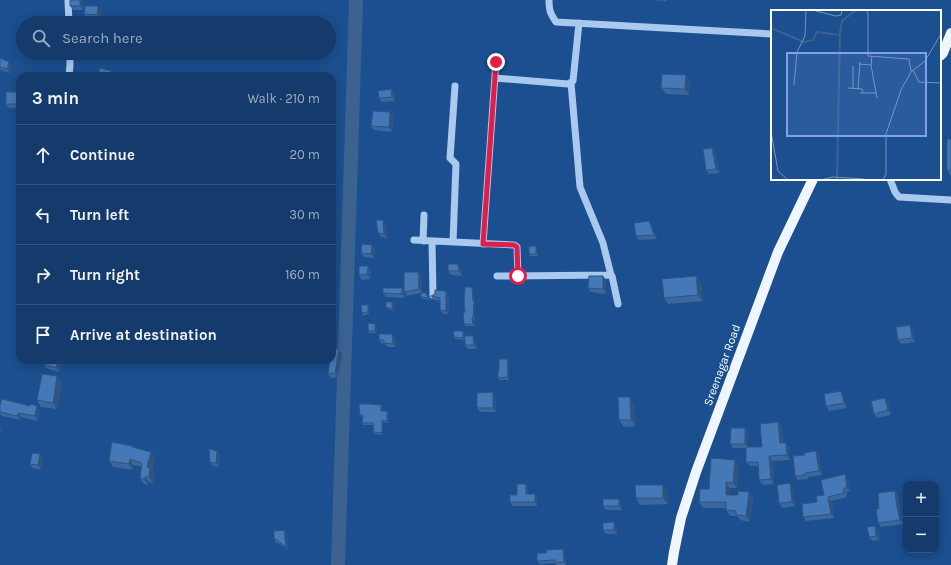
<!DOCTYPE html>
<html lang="en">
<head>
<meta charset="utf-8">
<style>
	body { margin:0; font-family:Karla,sans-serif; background:#1d4271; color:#f1f3f6 }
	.controls { position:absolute; right:12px; bottom:12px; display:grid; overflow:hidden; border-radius:8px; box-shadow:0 2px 10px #0003 }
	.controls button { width:36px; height:36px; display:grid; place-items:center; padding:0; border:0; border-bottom:1px solid #33557e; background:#143b6b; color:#f1f3f6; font:20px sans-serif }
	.stop { position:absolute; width:12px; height:12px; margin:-9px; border:3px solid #e11d48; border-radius:50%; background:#fff }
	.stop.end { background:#e11d48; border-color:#fff; box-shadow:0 1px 4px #0008 }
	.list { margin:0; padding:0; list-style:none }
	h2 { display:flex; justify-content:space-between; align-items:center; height:52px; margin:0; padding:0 16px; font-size:17px }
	h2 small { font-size:13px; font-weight:400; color:#9dadc1 }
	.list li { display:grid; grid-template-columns:26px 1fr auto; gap:12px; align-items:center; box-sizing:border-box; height:60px; padding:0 16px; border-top:1px solid #33557e }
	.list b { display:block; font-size:15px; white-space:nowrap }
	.list em { font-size:13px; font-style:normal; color:#9dadc1 }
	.icon { flex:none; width:22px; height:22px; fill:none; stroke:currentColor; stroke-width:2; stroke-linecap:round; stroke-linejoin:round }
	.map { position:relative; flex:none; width:951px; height:565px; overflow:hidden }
	.search { position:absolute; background:#143b6b; box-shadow:0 2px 10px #0003; left:16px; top:16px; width:320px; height:44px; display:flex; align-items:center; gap:10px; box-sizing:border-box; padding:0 14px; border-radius:22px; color:#9dadc1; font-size:15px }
	.panel { position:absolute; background:#143b6b; box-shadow:0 2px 10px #0003; left:16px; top:72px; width:320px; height:292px; border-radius:12px }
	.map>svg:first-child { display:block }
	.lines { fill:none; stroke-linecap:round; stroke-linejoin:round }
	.river { stroke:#3c6290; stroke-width:14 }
	.minor { stroke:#a9c9ee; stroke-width:7 }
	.major { stroke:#f0f6ff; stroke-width:10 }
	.wall { fill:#3a679d }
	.shaded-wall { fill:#305480 }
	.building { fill:#4478b7; stroke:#305480 }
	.route { stroke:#e11d48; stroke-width:5 }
	.labels { text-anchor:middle; stroke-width:3; stroke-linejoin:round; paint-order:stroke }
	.street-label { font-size:12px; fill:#fff; stroke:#1b4f8f }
	.inset-river { fill:none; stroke:#3c6290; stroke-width:2 }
	.inset-road { fill:none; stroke:#7695bc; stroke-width:1 }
	.view { fill:#839eea; fill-opacity:0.15; stroke:#839eea; stroke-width:2 }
	.inset-edge { fill:none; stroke:#fff; stroke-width:2 }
</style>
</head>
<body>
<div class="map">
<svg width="951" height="565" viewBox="0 0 951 565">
	<rect width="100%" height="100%" fill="#1b4f8f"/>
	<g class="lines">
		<!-- river -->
		<path class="river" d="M 338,565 L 356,0"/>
		<!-- minor -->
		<path class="minor" d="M 68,0 L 69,23
			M 549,0 C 549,10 550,13 556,22 L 772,34
			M 69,76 L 70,65 L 70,53
			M 495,78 L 568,84 L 573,81 L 579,23
			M 571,83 L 580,187 L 603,243 L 611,275
			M 890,179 L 895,192 L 899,197 L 951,200
			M 414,240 L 514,245 L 517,247 L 518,276
			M 423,241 L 424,215
			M 432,241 L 433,295
			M 453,242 L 456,164 L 450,158 L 455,86
			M 483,244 L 496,62
			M 497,276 L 611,275 L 612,276 L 618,304"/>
		<!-- major -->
		<path class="major" d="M 940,56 L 943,53 L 951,33
			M 672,565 L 674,552 L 681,518 L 696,472 L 778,252 L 813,179"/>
	</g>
	<!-- wall -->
	<path class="wall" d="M 70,0 L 83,0 L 83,10 L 73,10 L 70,6 Z
		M 650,0 L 666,0 L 666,1 Z
		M 101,11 L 100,19 L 87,19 L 84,14 Z
		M 0,58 L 12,66 L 10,73 L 0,70 Z
		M 686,75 L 690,82 L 689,95 L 666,94 L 661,88 Z
		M 394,93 L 395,101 L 382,102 L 379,98 Z
		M 20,94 L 20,108 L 9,108 L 6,104 Z
		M 390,112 L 393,117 L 392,132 L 374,130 L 371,126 Z
		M 951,139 L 951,176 L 947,170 Z
		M 712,148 L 715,152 L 719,173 L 709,174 L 706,170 Z
		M 383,220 L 386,224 L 387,238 L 381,237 L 378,233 Z
		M 649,221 L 652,225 L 657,239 L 639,240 L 636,236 Z
		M 375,249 L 374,258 L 364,257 L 361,253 Z
		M 538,249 L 538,256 L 530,256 L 529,254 Z
		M 368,266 L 371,270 L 370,279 L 362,280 L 359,275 Z
		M 461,269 L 462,276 L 451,275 L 448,271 Z
		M 418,272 L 421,276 L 422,293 L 428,295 L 428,296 L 432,300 L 423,299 L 421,297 L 421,293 L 407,296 L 405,292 L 405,298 L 386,297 L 383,293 L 402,288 L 404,292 Z
		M 696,276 L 701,283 L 703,301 L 668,304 L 664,298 Z
		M 606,280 L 606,294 L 591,292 L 588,288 Z
		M 472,287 L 473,289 L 474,301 L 475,303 L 475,320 L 474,320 L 475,326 L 466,326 L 464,324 L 465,312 Z
		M 449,295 L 449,314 L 443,314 L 440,310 L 440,301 L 434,300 L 431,296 Z
		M 392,302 L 394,304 L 394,311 L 388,309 L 386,307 Z
		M 369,308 L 369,314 L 363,316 L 362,313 Z
		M 377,326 L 376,333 L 369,333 L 368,331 Z
		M 913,329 L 915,342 L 901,344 L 898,340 Z
		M 465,333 L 465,336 L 473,336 L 476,341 L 477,349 L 468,349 L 465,345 L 465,340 L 455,339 L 454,337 Z
		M 392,334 L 395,337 L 396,347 L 387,347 L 385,344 L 381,343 L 379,340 Z
		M 339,349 L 342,354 L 338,377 L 331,378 L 328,374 Z
		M 507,359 L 509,361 L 509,380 L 499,380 L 498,378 L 499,371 Z
		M 63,360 L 59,372 L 46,368 L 43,364 Z
		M 57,376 L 62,383 L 57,409 L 41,407 L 37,400 Z
		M 844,395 L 847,408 L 829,411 L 826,406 Z
		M 496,397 L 496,412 L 480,412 L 477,408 Z
		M 888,402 L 891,415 L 877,418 L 874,414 Z
		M 634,403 L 636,426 L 624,427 L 619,420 Z
		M 0,405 L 40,410 L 38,421 L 21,417 L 20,420 L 2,416 L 0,414 Z
		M 381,405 L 383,407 L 382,411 L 387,411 L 389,414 L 389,423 L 383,422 L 383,435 L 375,434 L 373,432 L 373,425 L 363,425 L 362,423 L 363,417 L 361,417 L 360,415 Z
		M 778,422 L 782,427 L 783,443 L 786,443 L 790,448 L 790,460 L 773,461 L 774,484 L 763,485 L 759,480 L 759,466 L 750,466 L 746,462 L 746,448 L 733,448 L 730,444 L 745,428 L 748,432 L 748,447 L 762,447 Z
		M 133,447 L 151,452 L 155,457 L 152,470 L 154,473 L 153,483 L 149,482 L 148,485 L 144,484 L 140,478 L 142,467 L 133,465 L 133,470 L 113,467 L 109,461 Z
		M 217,451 L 220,455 L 219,467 L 213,466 L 210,462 Z
		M 819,455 L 822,475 L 808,477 L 808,479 L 798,480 L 795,476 Z
		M 43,458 L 41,470 L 33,468 L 30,464 Z
		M 735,460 L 739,465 L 737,488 L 730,488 L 730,495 L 738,495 L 749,492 L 753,498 L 750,522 L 740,520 L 737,516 L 730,516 L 726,510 L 726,508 L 703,508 L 699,502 L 709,489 Z
		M 845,474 L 847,478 L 850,491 L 847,492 L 847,494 L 846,495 L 847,497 L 831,501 L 834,518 L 806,521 L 803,517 Z
		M 528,488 L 528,494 L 537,497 L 537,506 L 513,506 L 510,502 L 517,495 Z
		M 793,488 L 795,506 L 782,508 L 779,503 Z
		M 667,491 L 668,504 L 640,505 L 636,498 Z
		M 895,491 L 898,496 L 900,510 L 900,511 L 903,524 L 881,527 L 878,523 L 879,509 Z
		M 619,499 L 622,504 L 622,510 L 606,510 L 603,506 Z
		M 875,526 L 878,530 L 879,540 L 872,541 L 869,537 Z
		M 617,527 L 617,534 L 606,534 L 603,530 Z
		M 284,530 L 287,534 L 288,550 L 278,543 L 276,543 L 274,539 Z
		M 563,549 L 565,553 L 566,565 L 557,565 L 555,563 L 540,564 L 537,561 L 546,553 Z"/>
	<!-- shaded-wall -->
	<path class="shaded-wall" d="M 80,0 L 83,0 L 83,10 L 80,6 Z
		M 98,6 L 101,11 L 100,19 L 97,15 Z
		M 9,62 L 12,66 L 10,73 L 7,69 Z
		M 111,71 L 114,76 L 110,76 Z
		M 686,75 L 690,82 L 689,95 L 685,89 Z
		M 391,89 L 394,93 L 395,101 L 392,97 Z
		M 19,92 L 20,94 L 20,106 L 18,104 Z
		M 390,112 L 393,117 L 392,132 L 389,127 Z
		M 712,148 L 715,152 L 719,173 L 716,169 Z
		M 383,220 L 386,224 L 387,238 L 384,234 Z
		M 649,221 L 652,225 L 657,239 L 654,235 Z
		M 372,245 L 375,249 L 374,258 L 371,254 Z
		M 536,246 L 538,249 L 538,256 L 536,254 Z
		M 458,264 L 461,269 L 462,276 L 459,271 Z
		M 368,266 L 371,270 L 370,279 L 367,274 Z
		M 418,272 L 421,276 L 422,293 L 419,289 Z
		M 603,276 L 606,280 L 606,294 L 603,289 Z
		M 696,276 L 701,283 L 703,301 L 698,295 Z
		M 472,287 L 473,289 L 474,301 L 475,303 L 475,320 L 473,318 Z
		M 402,288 L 405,292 L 405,298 L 402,294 Z
		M 446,291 L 449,295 L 449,314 L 446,311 Z
		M 392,302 L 394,304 L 394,311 L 392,309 Z
		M 368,305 L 369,308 L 369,314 L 368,312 Z
		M 472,318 L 474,320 L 475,326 L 473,324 Z
		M 375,324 L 377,326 L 376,333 L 375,331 Z
		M 910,325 L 913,329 L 915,342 L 912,338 Z
		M 463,331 L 465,333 L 465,340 L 463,338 Z
		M 392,334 L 395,337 L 396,347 L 393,344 Z
		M 473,336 L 476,341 L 477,349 L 474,345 Z
		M 339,349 L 342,354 L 338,377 L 335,373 Z
		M 507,359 L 509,361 L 509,380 L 508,377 Z
		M 58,360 L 63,360 L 59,372 L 56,368 Z
		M 57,376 L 62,383 L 57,409 L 53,403 Z
		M 841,391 L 844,395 L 847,408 L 844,403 Z
		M 493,392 L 496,397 L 496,412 L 493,408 Z
		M 630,397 L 634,403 L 636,426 L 631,420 Z
		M 885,398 L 888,402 L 891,415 L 888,410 Z
		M 381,405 L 383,407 L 382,413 L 381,411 Z
		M 37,406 L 40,410 L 38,421 L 35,416 Z
		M 387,411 L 389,414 L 389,423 L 387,421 Z
		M 18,413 L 21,417 L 20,420 L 17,416 Z
		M 382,420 L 383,422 L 383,435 L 382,433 Z
		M 778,422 L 782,427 L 783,448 L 780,443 Z
		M 0,428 L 2,430 L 0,437 Z
		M 745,428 L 748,432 L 748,448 L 745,444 Z
		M 786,443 L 790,448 L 790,460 L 787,455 Z
		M 217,451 L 220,455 L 219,467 L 216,463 Z
		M 816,451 L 819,455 L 822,475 L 819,471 Z
		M 151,452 L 155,457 L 152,470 L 154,473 L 153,483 L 149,477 L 147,467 Z
		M 40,454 L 43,458 L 41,470 L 38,465 Z
		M 769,456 L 773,461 L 774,484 L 771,479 Z
		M 130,459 L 133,465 L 133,470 L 129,464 Z
		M 735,460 L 739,465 L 737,488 L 733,483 Z
		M 845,474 L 847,478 L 850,491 L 847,488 Z
		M 145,477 L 149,482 L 148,485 L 144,479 Z
		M 726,482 L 730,488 L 730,501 L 726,495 Z
		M 790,483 L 793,488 L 795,506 L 792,502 Z
		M 526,484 L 528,488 L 528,497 L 526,494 Z
		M 663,485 L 667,491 L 668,504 L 663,498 Z
		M 895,491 L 898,496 L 900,510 L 900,511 L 903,524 L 900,520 L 897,507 Z
		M 749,492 L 753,498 L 750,522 L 746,516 Z
		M 535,494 L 537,497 L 537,506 L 535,502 Z
		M 828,497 L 831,501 L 834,518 L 831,514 Z
		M 619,499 L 622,504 L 622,510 L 619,506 Z
		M 614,522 L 617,527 L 617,534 L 614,530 Z
		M 875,526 L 878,530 L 879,540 L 876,536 Z
		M 284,530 L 287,534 L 288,550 L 286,547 Z
		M 563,549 L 565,553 L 566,565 L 564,562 Z"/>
	<!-- building -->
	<path class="building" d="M 70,0 L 80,0 L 80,6 L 70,6 Z
		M 85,6 L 98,6 L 97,15 L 84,14 Z
		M 0,58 L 9,62 L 7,69 L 0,67 Z
		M 100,68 L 111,71 L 110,76 L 98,76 Z
		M 662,74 L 686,75 L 685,89 L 661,88 Z
		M 391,89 L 392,97 L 379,98 L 378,91 Z
		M 6,92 L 19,92 L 18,104 L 6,104 Z
		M 373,111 L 390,112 L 389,127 L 371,126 Z
		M 947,139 L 951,139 L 951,170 L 947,170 Z
		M 712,148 L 716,169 L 706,170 L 703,149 Z
		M 376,220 L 383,220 L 384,234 L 378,233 Z
		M 649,221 L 654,235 L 636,236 L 634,223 Z
		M 362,244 L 372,245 L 371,254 L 361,253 Z
		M 529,246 L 536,246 L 536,254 L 529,254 Z
		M 448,264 L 458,264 L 459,271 L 448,271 Z
		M 359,266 L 368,266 L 367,274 L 359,275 Z
		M 404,272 L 418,272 L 419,289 L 404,292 Z
		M 589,276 L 603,276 L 603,289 L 588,288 Z
		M 696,276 L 698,295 L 664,298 L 662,279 Z
		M 465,287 L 472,287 L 473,301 L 474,301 L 473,318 L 472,318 L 473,324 L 464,324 L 463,312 L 465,312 L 464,302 Z
		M 383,288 L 402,288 L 402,294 L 383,293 Z
		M 435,290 L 446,291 L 446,311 L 440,310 L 440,298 L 431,296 L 435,294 Z
		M 421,293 L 426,293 L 427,296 L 430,298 L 421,297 Z
		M 386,302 L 392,302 L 392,309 L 386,307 Z
		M 361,305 L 368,305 L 368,312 L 362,313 Z
		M 368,323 L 375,324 L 375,331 L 368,331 Z
		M 910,325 L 912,338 L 898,340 L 896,327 Z
		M 453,331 L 463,331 L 463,338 L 454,337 Z
		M 379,334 L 392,334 L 393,344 L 384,343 L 384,340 L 379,340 Z
		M 465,336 L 473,336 L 474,345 L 465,345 Z
		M 332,349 L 339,349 L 335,373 L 328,374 L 330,360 L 332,360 Z
		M 499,359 L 507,359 L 508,377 L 498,378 L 498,371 L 499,371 Z
		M 44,360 L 58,360 L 56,368 L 43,364 Z
		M 42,374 L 57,376 L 53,403 L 37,400 Z
		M 841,391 L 844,403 L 826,406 L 824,394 Z
		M 493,392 L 493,408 L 477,408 L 477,393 Z
		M 618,397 L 630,397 L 631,420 L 619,420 Z
		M 885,398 L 888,410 L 874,414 L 871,401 Z
		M 2,399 L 30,406 L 30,404 L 37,406 L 35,416 L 18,413 L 17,416 L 0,412 L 0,405 Z
		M 359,404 L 368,404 L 381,405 L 381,411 L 387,411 L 387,421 L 382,420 L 382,433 L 373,432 L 374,423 L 362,423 L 363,415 L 360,415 Z
		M 778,422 L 780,443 L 786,443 L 787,455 L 769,456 L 771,479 L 759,480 L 758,462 L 746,462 L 746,447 L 762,447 L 760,424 Z
		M 731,428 L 745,428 L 745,444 L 730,444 Z
		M 112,442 L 132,446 L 132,447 L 151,452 L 147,467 L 150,468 L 149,477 L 145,477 L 144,479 L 140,478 L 142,463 L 130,459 L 129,464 L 109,461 Z
		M 209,449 L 217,451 L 216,463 L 210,462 Z
		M 816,451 L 819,471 L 805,473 L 805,475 L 795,476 L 793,456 L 805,455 L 804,453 Z
		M 32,453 L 40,454 L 38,465 L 30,464 Z
		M 711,458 L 735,460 L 733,483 L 726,482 L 726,495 L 738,495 L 738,491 L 749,492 L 746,516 L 736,515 L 736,511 L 726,510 L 726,502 L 699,502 L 700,489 L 709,489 Z
		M 845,474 L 847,488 L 844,488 L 845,491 L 843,491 L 844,493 L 828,497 L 831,514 L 803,517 L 802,504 L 817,502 L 816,496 L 824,495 L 821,480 Z
		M 790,483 L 792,502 L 779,503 L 777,485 Z
		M 517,484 L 526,484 L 526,494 L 535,494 L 535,502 L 510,502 L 510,495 L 517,495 Z
		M 635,485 L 663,485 L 663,498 L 636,498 Z
		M 895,491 L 897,507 L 900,520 L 878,523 L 876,509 L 879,509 L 878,493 Z
		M 603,499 L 619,499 L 619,506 L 603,506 Z
		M 614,522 L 614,530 L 603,530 L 603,523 Z
		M 875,526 L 876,536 L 869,537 L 867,527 Z
		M 284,530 L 286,547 L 276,539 L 274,539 L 274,531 Z
		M 563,549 L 564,562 L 555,562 L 555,560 L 537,561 L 537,553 L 546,553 L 546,550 Z"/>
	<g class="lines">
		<!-- route -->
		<path class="route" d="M 496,62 L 483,244 L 514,245 L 517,247 L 518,276"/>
	</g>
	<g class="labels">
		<!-- street labels -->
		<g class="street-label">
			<text transform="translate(722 365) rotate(-70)" y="4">Sreenagar Road</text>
		</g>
	</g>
	<!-- overview -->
	<g transform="translate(771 10)">
		<rect width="170" height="170" fill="#1b4f8f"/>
		<path class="inset-river" d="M 0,18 L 33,32 L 42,30 L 46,22 L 69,25M 66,170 L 69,23 L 71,11 L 85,0"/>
		<path class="inset-road" d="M 41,0 L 65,6 L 70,5 L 71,0M 95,0 L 97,3 L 97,46 L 138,49 L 140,61M 88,54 L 100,55 L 101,46M 100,55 L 105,83M 142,60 L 148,72 L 170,73M 23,75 L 26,42 L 34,26 L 35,0M 77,78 L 91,79 L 92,83M 82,78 L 82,56M 87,79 L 89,52M 89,83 L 105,83 L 106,88M 0,121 L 7,161 L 17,170M 50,170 L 62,167 L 93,169M 112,170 L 115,164 L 115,124 L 130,80 L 140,62 L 154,51 L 170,24"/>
		<path class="view" d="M 16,43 L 155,43 L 155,126 L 16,126 Z"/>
		<rect width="170" height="170" class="inset-edge"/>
	</g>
</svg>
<div class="controls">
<button>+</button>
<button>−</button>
</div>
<div class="stop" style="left:518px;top:276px"></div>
<div class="stop end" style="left:496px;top:62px"></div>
<div class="search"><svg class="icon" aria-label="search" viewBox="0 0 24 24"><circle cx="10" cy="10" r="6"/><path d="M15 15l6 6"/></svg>Search here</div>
<section class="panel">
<h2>3 min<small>Walk · 210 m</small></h2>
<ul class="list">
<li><svg class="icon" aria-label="ahead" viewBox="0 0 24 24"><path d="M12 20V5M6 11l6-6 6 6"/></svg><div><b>Continue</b></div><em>20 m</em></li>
<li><svg class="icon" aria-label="left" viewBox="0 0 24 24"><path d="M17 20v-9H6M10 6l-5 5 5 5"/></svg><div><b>Turn left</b></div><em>30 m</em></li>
<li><svg class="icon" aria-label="right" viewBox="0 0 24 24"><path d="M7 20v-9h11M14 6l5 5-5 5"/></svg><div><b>Turn right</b></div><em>160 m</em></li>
<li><svg class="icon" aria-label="arrive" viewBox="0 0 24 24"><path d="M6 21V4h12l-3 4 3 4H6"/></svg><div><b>Arrive at destination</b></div></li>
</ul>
</section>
</div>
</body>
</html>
